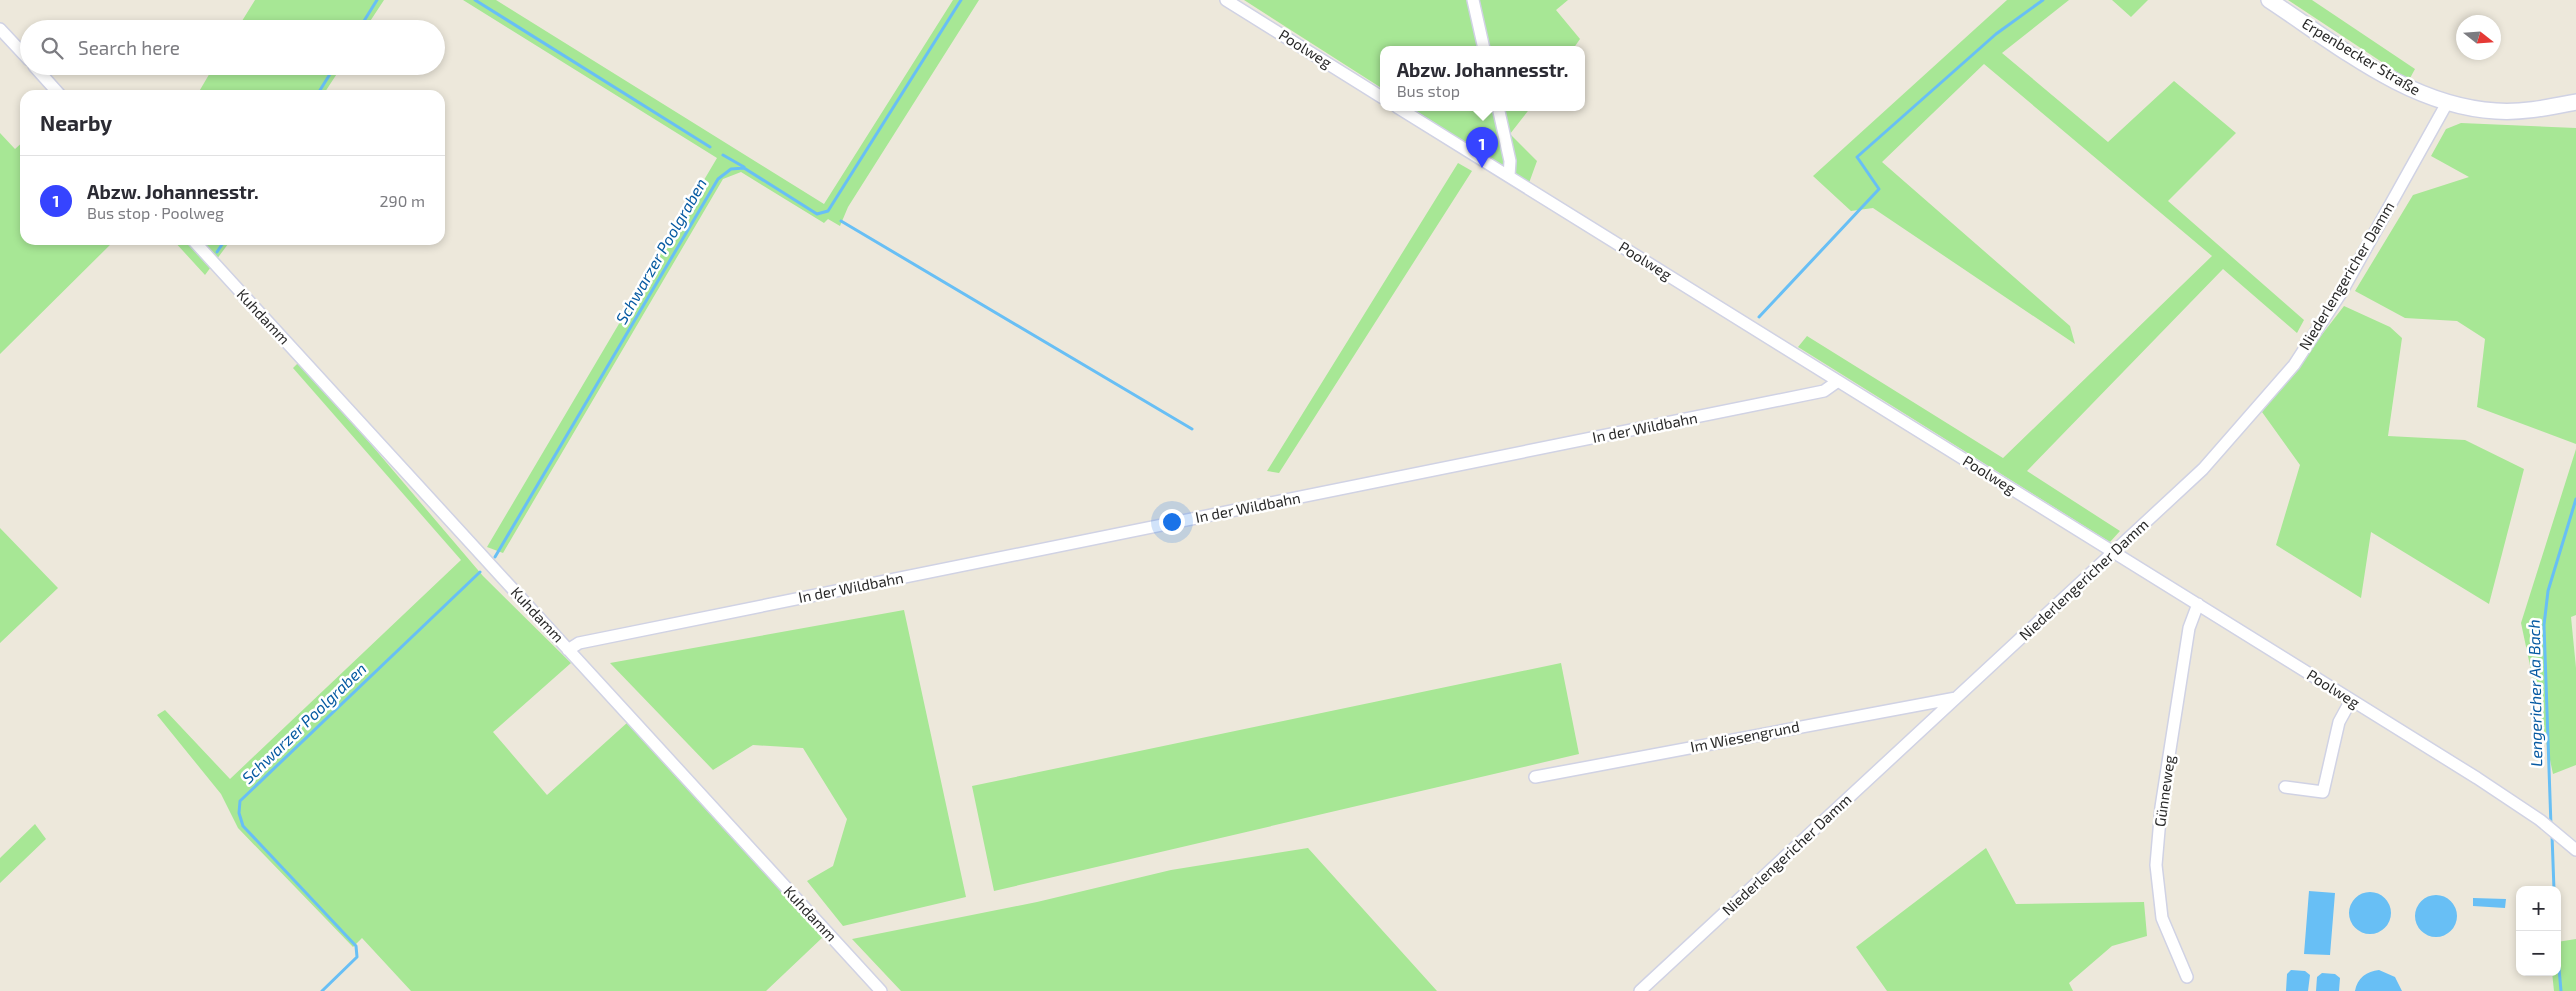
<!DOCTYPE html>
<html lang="en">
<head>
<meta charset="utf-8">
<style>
	body { margin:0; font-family:"Exo 2",sans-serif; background:#f2f2f3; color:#2b2b33 }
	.controls { position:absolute; right:15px; bottom:15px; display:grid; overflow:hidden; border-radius:10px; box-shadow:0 2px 8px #0003 }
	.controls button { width:45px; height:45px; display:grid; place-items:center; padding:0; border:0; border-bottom:1px solid #e1e1e2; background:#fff; color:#2b2b33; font:25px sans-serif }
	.compass { position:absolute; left:2456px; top:15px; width:45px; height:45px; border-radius:50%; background:#fff; box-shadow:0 2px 8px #0003; rotate:107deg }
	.you { position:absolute; left:1171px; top:521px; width:18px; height:18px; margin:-12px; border:4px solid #fff; border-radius:50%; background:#1a73e8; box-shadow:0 0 0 8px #1a73e833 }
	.badge { display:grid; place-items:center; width:32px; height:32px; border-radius:50%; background:#3644ff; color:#fff; font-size:16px; font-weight:700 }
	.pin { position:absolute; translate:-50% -41px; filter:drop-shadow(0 1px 2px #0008) }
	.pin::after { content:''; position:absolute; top:26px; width:18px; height:15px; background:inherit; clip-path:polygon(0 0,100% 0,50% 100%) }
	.popup { position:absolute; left:1380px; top:46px; width:205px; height:65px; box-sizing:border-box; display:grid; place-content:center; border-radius:10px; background:#fff; filter:drop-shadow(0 1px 4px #0005); font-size:16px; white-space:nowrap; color:#7c7c81 }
	.popup b { font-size:19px; color:#2b2b33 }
	.popup::after { content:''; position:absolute; left:50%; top:100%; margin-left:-10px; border:10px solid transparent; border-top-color:#fff }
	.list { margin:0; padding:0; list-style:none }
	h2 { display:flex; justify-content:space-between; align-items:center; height:65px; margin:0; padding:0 20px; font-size:21px }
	h2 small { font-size:16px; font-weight:400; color:#7c7c81 }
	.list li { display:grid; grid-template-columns:32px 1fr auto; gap:15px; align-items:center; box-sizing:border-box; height:90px; padding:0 20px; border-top:1px solid #e1e1e2 }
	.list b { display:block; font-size:19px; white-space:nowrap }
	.list p { margin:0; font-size:16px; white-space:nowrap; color:#7c7c81 }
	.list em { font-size:16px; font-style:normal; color:#7c7c81 }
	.icon { flex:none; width:28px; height:28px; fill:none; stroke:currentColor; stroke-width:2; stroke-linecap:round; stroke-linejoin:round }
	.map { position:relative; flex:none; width:2576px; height:991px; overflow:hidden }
	.search { position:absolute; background:#fff; box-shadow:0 2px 8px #0003; left:20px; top:20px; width:425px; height:55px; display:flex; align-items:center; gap:12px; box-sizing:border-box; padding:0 18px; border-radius:28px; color:#7c7c81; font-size:19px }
	.panel { position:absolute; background:#fff; box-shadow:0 2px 8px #0003; left:20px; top:90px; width:425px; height:155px; border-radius:15px }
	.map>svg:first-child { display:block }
	.green { fill:#a7e795 }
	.water { fill:#68bff5 }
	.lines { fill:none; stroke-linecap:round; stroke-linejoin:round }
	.stream { stroke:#68bff5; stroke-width:3 }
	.minor-casing { stroke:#d0d2e4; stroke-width:14 }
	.secondary-casing { stroke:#d0d2e4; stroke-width:18 }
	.minor { stroke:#fff; stroke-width:11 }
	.secondary { stroke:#fff; stroke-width:15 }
	.labels { text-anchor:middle; stroke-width:5; stroke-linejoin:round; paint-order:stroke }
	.street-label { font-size:15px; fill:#2a2a2a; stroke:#fff }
	.water-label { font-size:16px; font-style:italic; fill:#065aa2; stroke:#fff }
</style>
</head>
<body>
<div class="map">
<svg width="2576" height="991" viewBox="0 0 2576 991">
	<rect width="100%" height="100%" fill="#ede8db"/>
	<!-- green -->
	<path class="green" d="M 255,0 L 384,0 L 365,29 L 237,29 Z
		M 463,0 L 496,0 L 824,204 L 953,0 L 979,0 L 848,207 L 840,226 L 828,219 L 824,223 L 741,172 L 723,179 L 503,553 L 487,547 L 717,158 Z
		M 1244,0 L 1568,0 L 1556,10 L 1580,39 L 1573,49 L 1383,49 L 1383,89 Z
		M 2007,0 L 2069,0 L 2002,53 L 2108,142 L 2174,81 L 2236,133 L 2168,201 L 2304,320 L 2297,333 L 2223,269 L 2027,471 L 2120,531 L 2110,542 L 1798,347 L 1807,336 L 2003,458 L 2212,256 L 1984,64 L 1882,162 L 2070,326 L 2075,344 L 1873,208 L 1851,211 L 1813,176 Z
		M 2112,0 L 2148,0 L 2131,17 Z
		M 2288,0 L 2312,0 L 2415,69 L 2409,80 Z
		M 214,66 L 342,66 L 323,95 L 197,95 Z
		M 1410,107 L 1531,107 L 1510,134 L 1537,161 L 1529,183 Z
		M 2461,123 L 2576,128 L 2576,444 L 2477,407 L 2485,339 L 2457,321 L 2405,318 L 2355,291 L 2413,195 L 2469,177 L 2431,156 L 2446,129 Z
		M 0,133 L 15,149 L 25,140 L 25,240 L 115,240 L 0,354 Z
		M 1458,163 L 1472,171 L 1279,473 L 1267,471 Z
		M 173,240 L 231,240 L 205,275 Z
		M 2344,306 L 2390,327 L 2402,338 L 2388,436 L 2465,440 L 2524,469 L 2489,604 L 2371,532 L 2361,598 L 2276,545 L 2300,465 L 2262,412 Z
		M 300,361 L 483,576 L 571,663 L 493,732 L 547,795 L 628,722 L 823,937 L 766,991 L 411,991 L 362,938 L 353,947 L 238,828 L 221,794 L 157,715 L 165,710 L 230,779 L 461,560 L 293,368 Z
		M 2576,449 L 2576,615 L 2571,617 L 2576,668 L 2576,765 L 2553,774 L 2521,623 Z
		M 0,528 L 58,588 L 0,643 Z
		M 904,610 L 966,897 L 843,926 L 807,881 L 833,866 L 847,819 L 803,748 L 753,745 L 713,770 L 610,663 Z
		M 1561,663 L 1579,754 L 994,891 L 972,786 Z
		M 35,824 L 46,839 L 0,883 L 0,858 Z
		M 1308,848 L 1437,991 L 901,991 L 852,939 L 1037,902 L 1171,870 Z
		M 1986,848 L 2016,904 L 2144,902 L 2147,936 L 2112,946 L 2069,983 L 2073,991 L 1887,991 L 1856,947 Z
		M 2576,939 L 2576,991 L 2554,991 L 2552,972 L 2557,972 L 2557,942 Z"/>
	<!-- water -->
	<path class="water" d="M 2309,891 L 2335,893 L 2330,955 L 2304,954 Z
		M2349 913a21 21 0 1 1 42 0a21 21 0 1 1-42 0Z
		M2415 916a21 21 0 1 1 42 0a21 21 0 1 1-42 0Z
		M 2473,898 L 2506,899 L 2505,908 L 2473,906 Z
		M 2291,970 L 2305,971 L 2310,975 L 2308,991 L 2286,991 L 2287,974 Z
		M 2379,970 L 2395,977 L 2402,991 L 2355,991 C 2357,978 2367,971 2379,970 Z
		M 2322,973 L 2335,974 L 2340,978 L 2339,991 L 2316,991 L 2317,977 Z"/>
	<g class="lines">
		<!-- stream -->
		<path class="stream" d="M 475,0 L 710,147
			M 359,29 L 377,0
			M 317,95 L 335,66
			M 723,155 L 744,167
			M 841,221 L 1192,429
			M 217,252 L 225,240
			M 1759,317 L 1879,189 L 1857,157 L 1996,34 L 2043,0
			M 495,557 L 718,179 L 731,169 L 744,168 L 817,214 L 828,211 L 961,0
			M 2551,826 L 2544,625 L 2548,591 L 2576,499
			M 2552,835 L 2554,890
			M 2557,945 L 2561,991
			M 322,991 L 357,957 L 356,946 L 243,826 L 239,813 L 240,801 L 480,572"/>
		<defs>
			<path id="minor" d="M 1226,0 L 1383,98
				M 1473,0 L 1484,49
				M 0,29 L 29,60
				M 34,66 L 60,95
				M 1397,107 L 2477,778 L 2540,820 L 2576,850
				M 1498,107 L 1510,161 L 1509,176
				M 193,240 L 881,991
				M 568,650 L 579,643 L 1824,391 L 1838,381
				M 1535,777 L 1956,698
				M 2285,787 L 2323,792 L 2339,722 L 2351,700
				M 2187,977 L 2162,918 L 2156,865 L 2161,807 L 2189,628 L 2198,604
				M 1640,991 L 2203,469 L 2294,365 L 2341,293 L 2447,103"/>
			<path id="secondary" d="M 2269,0 C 2339,46 2410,106 2496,111 C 2523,113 2550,107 2576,102"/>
		</defs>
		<!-- minor casing -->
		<use href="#minor" class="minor-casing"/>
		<!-- secondary casing -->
		<use href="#secondary" class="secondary-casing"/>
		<!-- minor -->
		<use href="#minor" class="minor"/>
		<!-- secondary -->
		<use href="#secondary" class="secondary"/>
	</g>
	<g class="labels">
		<!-- street labels -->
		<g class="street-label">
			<text transform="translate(1305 49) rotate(32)" y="5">Poolweg</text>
			<text transform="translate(2361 57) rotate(31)" y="5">Erpenbecker Straße</text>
			<text transform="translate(1645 261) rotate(32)" y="5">Poolweg</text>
			<text transform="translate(2347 276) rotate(-59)" y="5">Niederlengericher Damm</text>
			<text transform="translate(263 317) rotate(47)" y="5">Kuhdamm</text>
			<text transform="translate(1645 428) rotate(-11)" y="5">In der Wildbahn</text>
			<text transform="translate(1989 475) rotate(32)" y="5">Poolweg</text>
			<text transform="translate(1248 508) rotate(-11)" y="5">In der Wildbahn</text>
			<text transform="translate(2084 580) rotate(-43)" y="5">Niederlengericher Damm</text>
			<text transform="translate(851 588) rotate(-11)" y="5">In der Wildbahn</text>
			<text transform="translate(537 615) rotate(47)" y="5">Kuhdamm</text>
			<text transform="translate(2333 689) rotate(32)" y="5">Poolweg</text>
			<text transform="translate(1745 737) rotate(-11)" y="5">Im Wiesengrund</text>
			<text transform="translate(2165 791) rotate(-82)" y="5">Günneweg</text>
			<text transform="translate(1787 855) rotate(-43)" y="5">Niederlengericher Damm</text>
			<text transform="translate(810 914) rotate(47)" y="5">Kuhdamm</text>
		</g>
		<!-- water labels -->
		<g class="water-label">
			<text transform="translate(661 251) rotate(-60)" y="6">Schwarzer Poolgraben</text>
			<text transform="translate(2535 693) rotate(-91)" y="6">Lengericher Aa Bach</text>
			<text transform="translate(304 723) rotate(-44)" y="6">Schwarzer Poolgraben</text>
		</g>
	</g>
</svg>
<div class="controls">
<button>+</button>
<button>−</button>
</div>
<svg class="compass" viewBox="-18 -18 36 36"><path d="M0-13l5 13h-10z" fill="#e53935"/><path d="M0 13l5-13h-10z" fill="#7c7c81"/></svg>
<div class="you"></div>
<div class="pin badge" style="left:1482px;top:168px">1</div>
<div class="popup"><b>Abzw. Johannesstr.</b>Bus stop</div>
<div class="search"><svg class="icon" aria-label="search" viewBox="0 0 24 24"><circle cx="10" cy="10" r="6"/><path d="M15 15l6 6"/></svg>Search here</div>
<section class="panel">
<h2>Nearby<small></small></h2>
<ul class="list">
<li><span class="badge">1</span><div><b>Abzw. Johannesstr.</b><p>Bus stop · Poolweg</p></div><em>290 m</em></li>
</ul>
</section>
</div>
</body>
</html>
